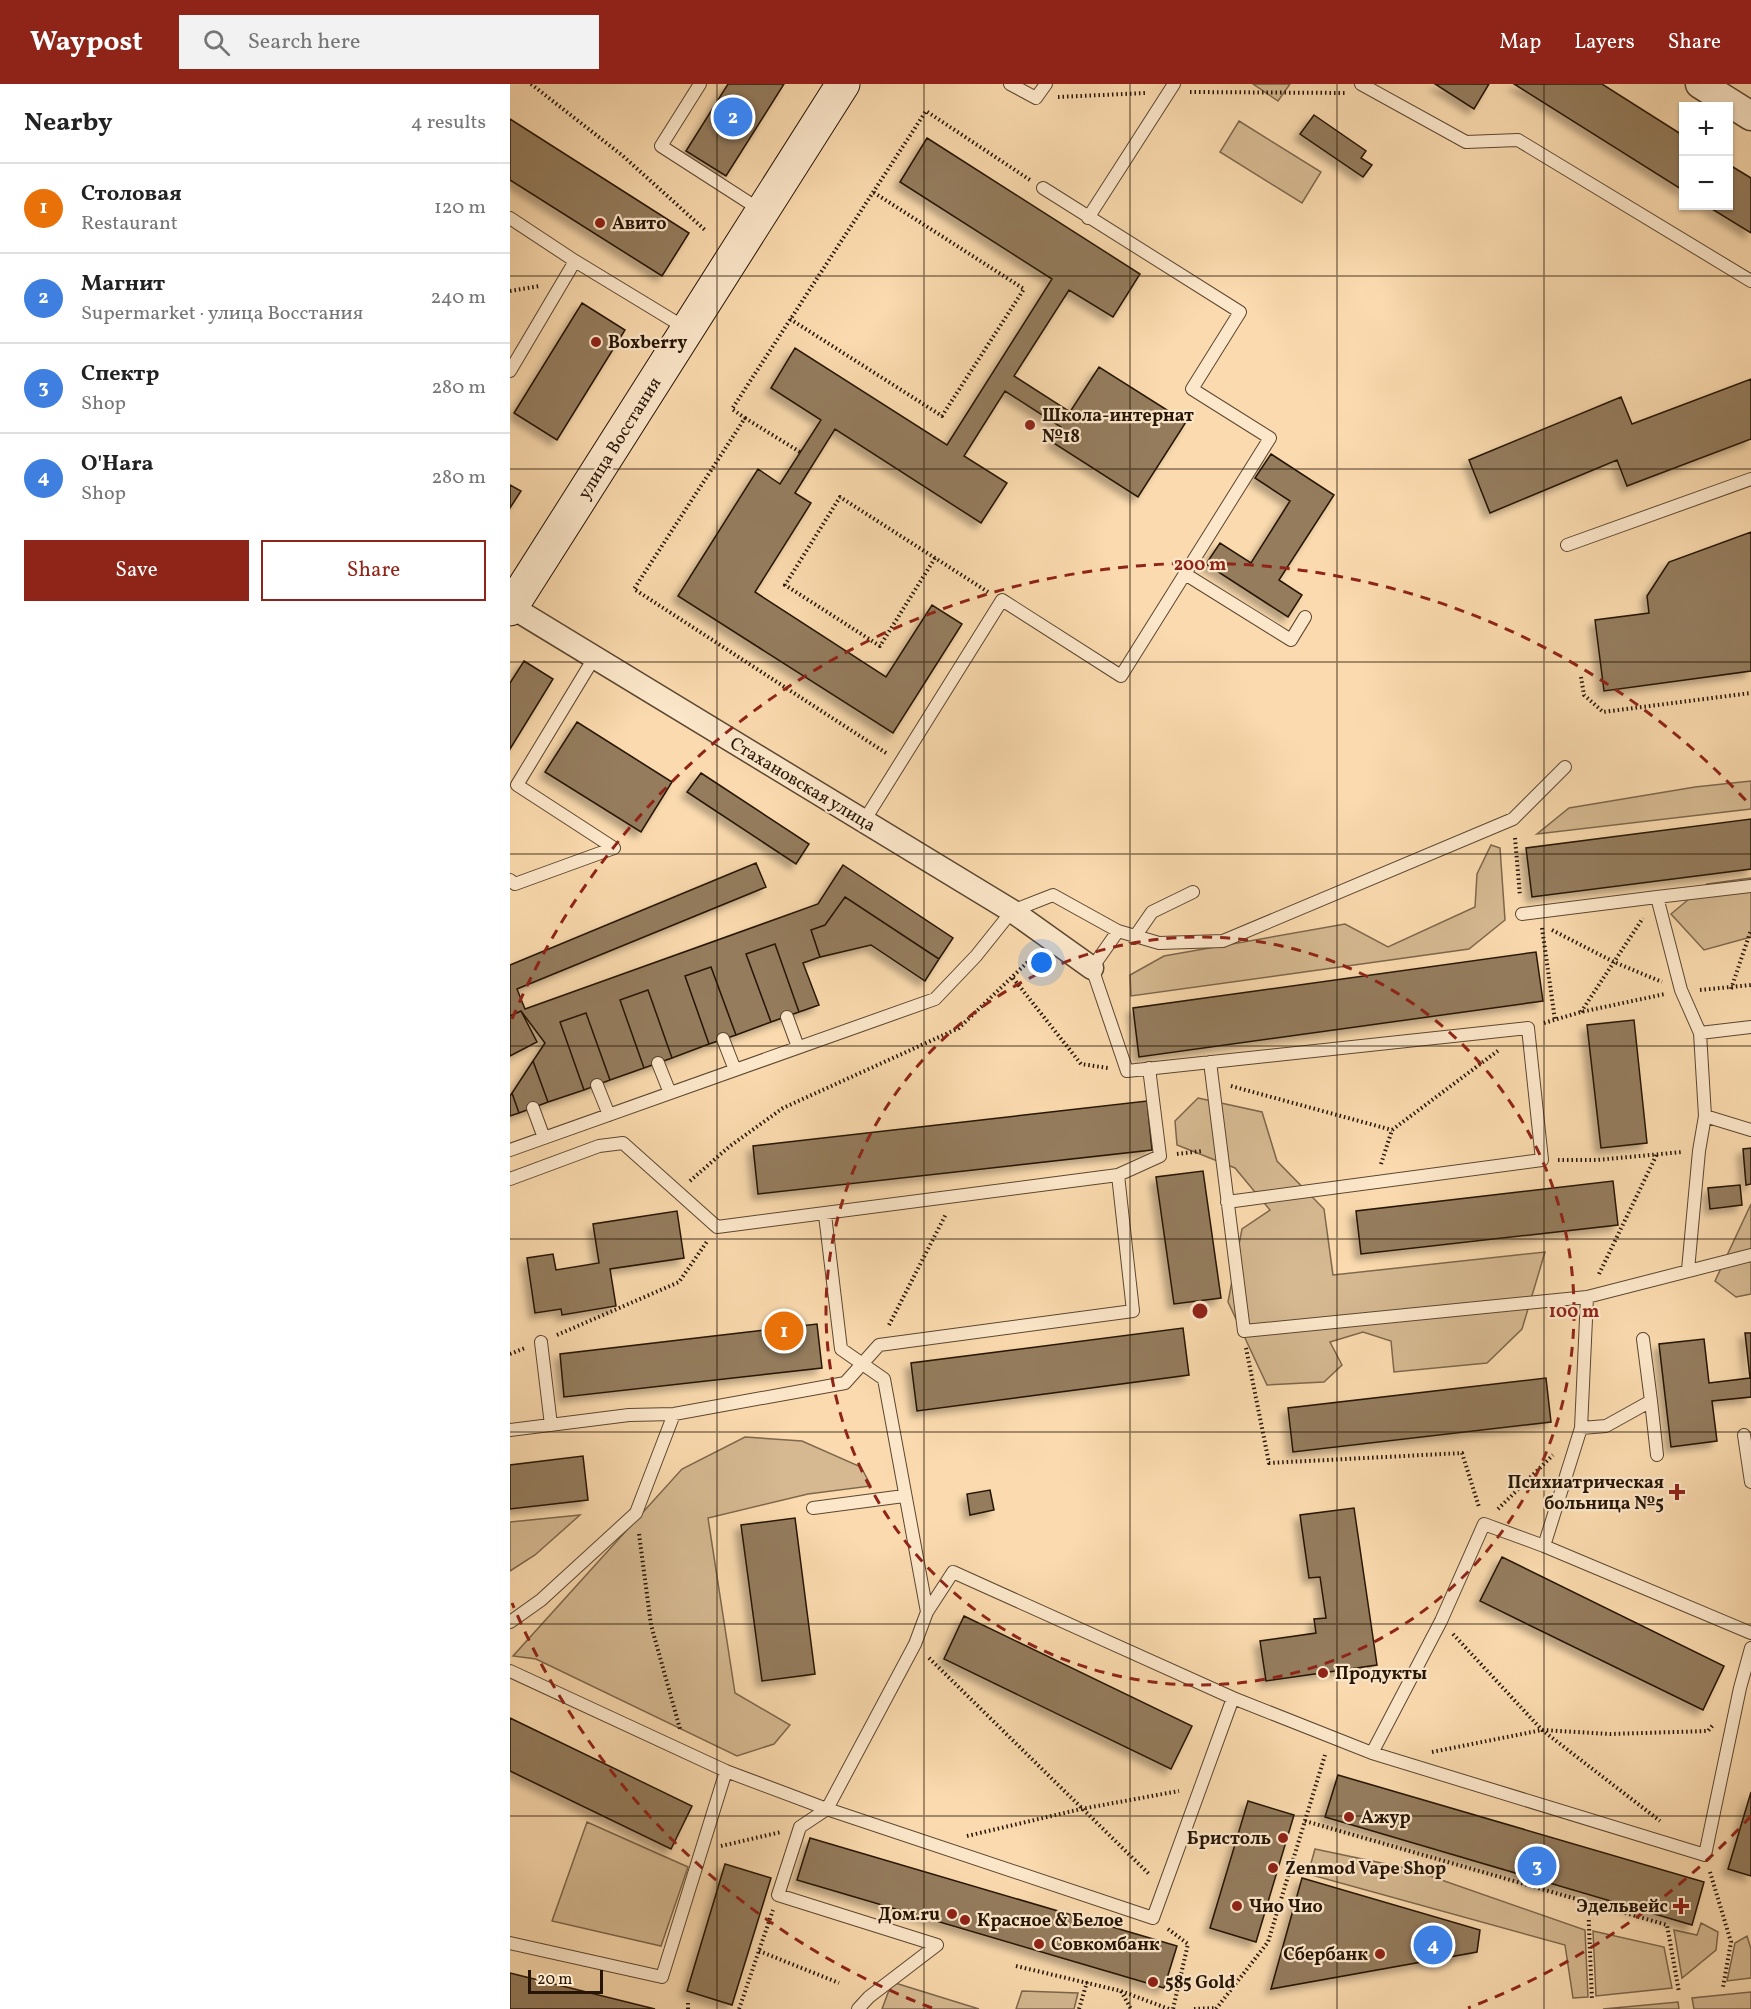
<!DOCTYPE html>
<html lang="en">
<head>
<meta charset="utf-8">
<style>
	body { margin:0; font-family:Vollkorn,serif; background:#f2f2f2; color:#222 }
	.controls { position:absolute; right:18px; top:18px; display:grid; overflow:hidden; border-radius:0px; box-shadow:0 2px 4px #0004 }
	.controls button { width:54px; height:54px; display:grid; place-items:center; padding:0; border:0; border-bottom:2px solid #e0e0e0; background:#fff; color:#222; font:30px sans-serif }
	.scale { position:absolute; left:18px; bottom:15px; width:75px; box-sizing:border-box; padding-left:6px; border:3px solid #261506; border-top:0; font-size:16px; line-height:21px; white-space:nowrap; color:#261506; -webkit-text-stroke:4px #fce7ca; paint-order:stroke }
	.you { position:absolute; left:532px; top:879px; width:21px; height:21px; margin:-15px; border:4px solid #fff; border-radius:50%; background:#1a73e8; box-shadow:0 0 0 9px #1a73e833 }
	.badge { display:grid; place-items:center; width:39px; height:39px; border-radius:50%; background:#8f2418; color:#fff; font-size:20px; font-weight:700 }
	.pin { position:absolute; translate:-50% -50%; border:3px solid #fff; box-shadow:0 2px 6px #0006 }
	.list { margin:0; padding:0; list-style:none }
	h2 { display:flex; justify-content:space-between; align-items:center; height:78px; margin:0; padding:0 24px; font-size:26px }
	h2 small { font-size:20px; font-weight:400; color:#767676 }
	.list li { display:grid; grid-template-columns:39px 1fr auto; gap:18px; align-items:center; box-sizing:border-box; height:90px; padding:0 24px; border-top:2px solid #e0e0e0 }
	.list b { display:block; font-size:22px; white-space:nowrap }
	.list p { margin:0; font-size:20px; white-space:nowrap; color:#767676 }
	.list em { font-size:20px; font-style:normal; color:#767676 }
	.actions { display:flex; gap:12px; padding:18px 24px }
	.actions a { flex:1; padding:14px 0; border:2px solid #8f2418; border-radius:0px; text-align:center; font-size:21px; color:#8f2418 }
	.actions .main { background:#8f2418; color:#fff }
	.icon { flex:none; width:33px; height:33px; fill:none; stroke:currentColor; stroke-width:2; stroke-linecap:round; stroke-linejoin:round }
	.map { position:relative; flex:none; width:1241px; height:1925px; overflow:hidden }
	header { display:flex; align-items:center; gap:36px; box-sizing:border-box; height:84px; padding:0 30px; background:#8f2418; color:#fff }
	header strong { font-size:28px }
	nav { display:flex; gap:33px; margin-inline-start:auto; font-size:21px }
	.search { width:420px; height:54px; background:#f2f2f2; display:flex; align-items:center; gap:15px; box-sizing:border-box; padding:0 21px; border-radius:0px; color:#767676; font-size:22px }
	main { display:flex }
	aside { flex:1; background:#fff }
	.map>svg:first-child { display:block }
	.green { fill:#d6b991; stroke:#7e674c; stroke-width:1.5 }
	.building { fill:#947b5d; stroke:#261506; stroke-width:1.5; filter:url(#shadow) }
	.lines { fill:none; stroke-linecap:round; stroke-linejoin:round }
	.service-casing { stroke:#5b4630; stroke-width:14 }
	.minor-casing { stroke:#5b4630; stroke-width:25 }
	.tertiary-casing { stroke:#5b4630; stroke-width:31 }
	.secondary-casing { stroke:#261506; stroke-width:35 }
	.path { stroke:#261506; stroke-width:4; stroke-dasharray:1.5 3; stroke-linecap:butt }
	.service { stroke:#fce7ca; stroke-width:12 }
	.minor { stroke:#fce7ca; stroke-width:22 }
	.tertiary { stroke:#fce7ca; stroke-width:28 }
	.secondary { stroke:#fce7ca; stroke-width:33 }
	.grid { fill:none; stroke:#261506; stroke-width:1.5; stroke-opacity:0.55 }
	.ring { fill:none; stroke:#8f2418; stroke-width:3; stroke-dasharray:10 8 }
	.poi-dot { fill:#8f2418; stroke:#fce7ca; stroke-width:2 }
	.labels { text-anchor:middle; stroke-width:4.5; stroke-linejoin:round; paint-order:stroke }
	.poi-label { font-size:18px; font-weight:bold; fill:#261506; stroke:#fce7ca; text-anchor:start }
	.street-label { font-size:18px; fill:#261506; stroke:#fce7ca }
	.centre { fill:#8f2418; stroke:#fce7ca; stroke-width:3 }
	.ring-label { font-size:18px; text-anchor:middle; font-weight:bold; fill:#8f2418; stroke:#fce7ca; stroke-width:4.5; stroke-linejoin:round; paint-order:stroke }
</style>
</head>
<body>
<header>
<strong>Waypost</strong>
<div class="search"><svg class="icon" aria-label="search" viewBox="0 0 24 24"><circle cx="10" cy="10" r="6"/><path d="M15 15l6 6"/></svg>Search here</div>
<nav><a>Map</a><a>Layers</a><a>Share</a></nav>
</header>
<main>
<aside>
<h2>Nearby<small>4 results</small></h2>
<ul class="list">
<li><span class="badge" style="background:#e8710a">1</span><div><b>Столовая</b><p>Restaurant</p></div><em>120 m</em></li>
<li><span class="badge" style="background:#3f7fe0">2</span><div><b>Магнит</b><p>Supermarket · улица Восстания</p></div><em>240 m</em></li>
<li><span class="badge" style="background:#3f7fe0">3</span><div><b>Спектр</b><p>Shop</p></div><em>280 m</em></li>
<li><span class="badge" style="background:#3f7fe0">4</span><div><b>O'Hara</b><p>Shop</p></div><em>280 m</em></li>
</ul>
<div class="actions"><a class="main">Save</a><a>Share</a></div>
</aside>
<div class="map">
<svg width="1241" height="1925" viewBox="0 0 1241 1925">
	<defs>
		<filter id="shadow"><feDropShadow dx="-5.5" dy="5.5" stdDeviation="3" flood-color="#0004"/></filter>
	</defs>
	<rect width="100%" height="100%" fill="#fadaae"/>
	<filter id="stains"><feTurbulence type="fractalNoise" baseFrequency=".00333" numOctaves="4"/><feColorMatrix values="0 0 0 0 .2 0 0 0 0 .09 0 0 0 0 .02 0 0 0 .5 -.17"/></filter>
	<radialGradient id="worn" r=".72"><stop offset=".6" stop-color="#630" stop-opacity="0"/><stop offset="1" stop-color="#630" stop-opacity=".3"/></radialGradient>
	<!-- green -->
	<path class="green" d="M 743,0 L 780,0 L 768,17 Z
		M 729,37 L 811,88 L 792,119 L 710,68 Z
		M 1241,697 L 1241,725 L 1027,750 L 1059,724 L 1185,703 Z
		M 981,761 L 990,764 L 995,836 L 959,865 L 621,912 L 620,891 L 654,872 L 835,840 L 878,863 L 965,823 L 967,790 Z
		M 1241,794 L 1241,853 L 1194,866 L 1161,830 L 1197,800 Z
		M 688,1014 L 752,1028 L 767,1077 L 814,1125 L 823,1191 L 1035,1168 L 1012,1245 L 977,1279 L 884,1288 L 881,1257 L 853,1248 L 820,1258 L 832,1281 L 814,1298 L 757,1301 L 718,1218 L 732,1145 L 760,1126 L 725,1084 L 667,1061 L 665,1037 Z
		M 1241,1120 L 1241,1210 L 1226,1213 L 1205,1197 Z
		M 235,1353 L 292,1357 L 351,1383 L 361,1402 L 298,1410 L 198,1434 L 225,1609 L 280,1641 L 264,1660 L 227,1672 L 26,1575 L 3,1572 L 172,1385 Z
		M 70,1431 L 25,1471 L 0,1487 L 0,1438 Z
		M 77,1738 L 178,1783 L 151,1862 L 42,1837 Z
		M 805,1765 L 900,1785 L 1075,1846 L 1078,1913 L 1063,1914 L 1055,1861 L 798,1790 Z
		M 1191,1839 L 1208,1848 L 1206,1866 L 1172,1894 L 1164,1846 L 1187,1851 Z
		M 1083,1847 L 1154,1863 L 1162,1904 L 1086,1912 Z
		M 1237,1852 L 1241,1865 L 1241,1894 L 1217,1897 L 1225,1859 Z
		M 382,1898 L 469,1925 L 372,1925 Z
		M 512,1907 L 568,1909 L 564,1925 L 506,1925 Z
		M 1241,1908 L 1241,1925 L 1184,1925 L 1182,1914 Z
		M 1168,1918 L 1169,1925 L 1093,1925 Z"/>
	<!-- building -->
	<path class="building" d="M 218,0 L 274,0 L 216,92 L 176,67 Z
		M 925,0 L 979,0 L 964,25 Z
		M 1004,0 L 1092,0 L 1174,52 L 1174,107 Z
		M 804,31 L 856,67 L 851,74 L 862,81 L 853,93 L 790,50 Z
		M 0,35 L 179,149 L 152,192 L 0,96 Z
		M 417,54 L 630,190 L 603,233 L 559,206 L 504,292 L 560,328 L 589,283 L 676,338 L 628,413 L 542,358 L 551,343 L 495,307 L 454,372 L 497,399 L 471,439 L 325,345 L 285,409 L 301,419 L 245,508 L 376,593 L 422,521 L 452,540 L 383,649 L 168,512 L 248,385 L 270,400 L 311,336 L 261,304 L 285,264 L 437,361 L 542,195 L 390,98 Z
		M 1218,80 L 1241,94 L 1241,149 L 1197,122 L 1218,122 Z
		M 72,219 L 115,246 L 47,356 L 4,329 Z
		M 1241,295 L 1241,355 L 1117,402 L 1107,376 L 980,429 L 959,376 L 1111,313 L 1122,340 Z
		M 761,370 L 824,411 L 769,496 L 792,511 L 778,533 L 696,480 L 710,459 L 741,479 L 780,417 L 745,394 Z
		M 0,401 L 11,407 L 0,424 Z
		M 1241,448 L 1241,587 L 1094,607 L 1085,536 L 1139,529 L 1137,512 L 1159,478 Z
		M 14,577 L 43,595 L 0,665 L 0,599 Z
		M 67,638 L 162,698 L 131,748 L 35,688 Z
		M 191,689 L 299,760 L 286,780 L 177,708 Z
		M 1241,735 L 1241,785 L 1022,813 L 1016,764 Z
		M 246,779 L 256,803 L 7,905 L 15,925 L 308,820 L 333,781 L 443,854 L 429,875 L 335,813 L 315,841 L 301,846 L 310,873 L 293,879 L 309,921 L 289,928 L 265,860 L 236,870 L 261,938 L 226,951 L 201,883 L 175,892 L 199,960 L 162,974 L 138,906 L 110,916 L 134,984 L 100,996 L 76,929 L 50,938 L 74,1006 L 38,1018 L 23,977 L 35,959 L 11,927 L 0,932 L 0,881 Z
		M 335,813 L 429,875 L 415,897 L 361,861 L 310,873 L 301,846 L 315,841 Z
		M 265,860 L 289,928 L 261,938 L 236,870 Z
		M 1026,868 L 1033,917 L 629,973 L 623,924 Z
		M 201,883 L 226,951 L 199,960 L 175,892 Z
		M 138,906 L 162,974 L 134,984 L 110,916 Z
		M 11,927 L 27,958 L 0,972 L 0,932 Z
		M 76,929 L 100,996 L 74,1006 L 50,938 Z
		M 1124,936 L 1137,1059 L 1091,1064 L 1077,941 Z
		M 23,977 L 38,1018 L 9,1029 L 2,1009 Z
		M 2,1009 L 9,1029 L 0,1032 L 0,1012 Z
		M 637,1017 L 642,1066 L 248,1110 L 243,1062 Z
		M 1241,1064 L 1241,1100 L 1236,1101 L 1233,1065 Z
		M 693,1087 L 711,1214 L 664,1220 L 646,1093 Z
		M 1103,1097 L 1108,1141 L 851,1170 L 846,1127 Z
		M 1230,1101 L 1232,1121 L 1200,1125 L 1198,1104 Z
		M 167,1127 L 174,1174 L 100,1185 L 106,1222 L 52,1231 L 51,1225 L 25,1229 L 17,1174 L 43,1170 L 46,1186 L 89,1179 L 83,1140 Z
		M 307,1240 L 312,1284 L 54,1313 L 50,1270 Z
		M 673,1244 L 679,1291 L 407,1327 L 401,1279 Z
		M 1235,1249 L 1241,1249 L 1241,1313 L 1202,1317 L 1207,1357 L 1161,1363 L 1149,1260 L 1194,1255 L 1199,1299 L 1240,1294 Z
		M 1036,1294 L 1041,1338 L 783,1368 L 778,1324 Z
		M 73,1372 L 78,1416 L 0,1425 L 0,1381 Z
		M 480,1406 L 484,1426 L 460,1431 L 457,1410 Z
		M 844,1424 L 867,1581 L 756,1597 L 750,1557 L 806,1549 L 804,1535 L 816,1534 L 810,1493 L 799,1494 L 790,1431 Z
		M 285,1434 L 305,1590 L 252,1597 L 231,1441 Z
		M 992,1473 L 1214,1582 L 1193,1626 L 970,1517 Z
		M 454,1532 L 682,1642 L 661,1685 L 434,1575 Z
		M 0,1634 L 182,1722 L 161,1765 L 0,1687 Z
		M 828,1691 L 1194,1798 L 1182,1841 L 815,1733 Z
		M 1241,1708 L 1241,1792 L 1218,1785 Z
		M 738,1717 L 784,1731 L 746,1858 L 700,1844 Z
		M 300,1754 L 667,1862 L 654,1904 L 287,1796 Z
		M 215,1780 L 261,1794 L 222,1921 L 177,1907 Z
		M 792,1794 L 970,1846 L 967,1868 L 761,1905 Z
		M 0,1889 L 145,1925 L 0,1925 Z"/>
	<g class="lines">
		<defs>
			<path id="service" d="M 190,0 L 151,62 L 252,127
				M 500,0 L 526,14 L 536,0
				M 851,0 L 956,58 L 1008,56 L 1241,197
				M 0,134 L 65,177 L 0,287
				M 578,134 L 664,0
				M 65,177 L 177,245
				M 1057,461 L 1241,395
				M 675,490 L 781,556 L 795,533
				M 354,737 L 492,516 L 611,592 L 760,354 L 682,305 L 730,228 L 533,104
				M 0,796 L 5,800 L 104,764 L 7,701 L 84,574
				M 1241,802 L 1147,813 L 1171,906 L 1190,949 L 1241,943
				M 1012,830 L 1147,813
				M 624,854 L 642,828 L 683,808
				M 277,933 L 288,963
				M 213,955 L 225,986
				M 700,978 L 734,1247 L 1077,1213
				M 148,979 L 160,1009
				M 87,1001 L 99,1031
				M 23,1024 L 34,1054
				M 1195,1032 L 1241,1046
				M 0,1066 L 425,915 L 466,872 L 502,827 L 543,811 L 608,847
				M 0,1095 L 89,1062 L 113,1059 L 207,1143 L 608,1091 L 650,1072 L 639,984
				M 717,1118 L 1032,1076 L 1018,944 L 617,987 L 582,884 L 608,847 L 649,859 L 713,857 L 1003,735 L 1055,683
				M 315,1131 L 331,1265 L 374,1295 L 417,1528
				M 1241,1171 L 1077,1213 L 1071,1344 L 1034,1462 L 974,1440 L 931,1537 L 862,1669 L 1195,1771 L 1230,1604 L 1241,1564
				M 1178,1186 L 1189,1067 L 1195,1032 L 1190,949
				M 1133,1255 L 1141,1317
				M 31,1258 L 41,1341
				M 1071,1344 L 1096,1342 L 1141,1317 L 1147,1371
				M 0,1346 L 119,1331 L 164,1330 L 335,1299 L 369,1261 L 623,1227 L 608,1091
				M 1234,1351 L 1241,1398
				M 303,1424 L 394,1412
				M 1034,1462 L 1241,1549
				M 0,1538 L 31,1516 L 126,1429 L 164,1330
				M 0,1587 L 216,1687 L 317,1725
				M 723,1614 L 643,1834 L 317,1725 L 405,1560 L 417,1528 L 443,1488 L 723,1614 L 862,1669
				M 317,1725 L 290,1743 L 268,1811 L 427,1861
				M 0,1859 L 152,1893 L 216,1687
				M 348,1925 L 359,1913 L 427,1861"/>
			<path id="minor" d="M 0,522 L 502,827 L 582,884"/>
			<path id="tertiary" d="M 1190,0 L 1241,32"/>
			<path id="secondary" d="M 0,525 L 333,0"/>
		</defs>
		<!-- service casing -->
		<use href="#service" class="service-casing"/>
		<!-- minor casing -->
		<use href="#minor" class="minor-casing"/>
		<!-- tertiary casing -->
		<use href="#tertiary" class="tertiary-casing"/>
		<!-- secondary casing -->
		<use href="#secondary" class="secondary-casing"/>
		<!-- path -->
		<path class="path" d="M 21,0 L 113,72 L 195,146
			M 680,8 L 837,9
			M 548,13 L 636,9
			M 0,207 L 30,202
			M 280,235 L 432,332 L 514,205 L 363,108
			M 235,334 L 290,368
			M 425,474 L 370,562 L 275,501 L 330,413 L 478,508
			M 1071,593 L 1074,611 L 1093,628 L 1241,609
			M 376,669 L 124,505 L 235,334 L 222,325 L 416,27 L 520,96
			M 1005,754 L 1010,812
			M 1032,844 L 1045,936
			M 1042,846 L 1104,878 L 1152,898
			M 503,894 L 571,980 L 598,984
			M 1221,905 L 1241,846
			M 1190,906 L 1241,901
			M 1071,928 L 1133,834
			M 1034,939 L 1071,928 L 1155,910
			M 721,1002 L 882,1046
			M 667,1070 L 692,1067
			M 1048,1076 L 1087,1076 L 1172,1068
			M 871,1080 L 882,1046 L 989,966
			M 180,1097 L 220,1062 L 273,1024 L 449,944 L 526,870
			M 1089,1190 L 1147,1070
			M 379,1241 L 436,1130
			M 47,1251 L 169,1198 L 198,1156
			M 736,1264 L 759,1379 L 952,1369 L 969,1423
			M 0,1270 L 15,1264
			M 988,1425 L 1043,1371
			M 129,1450 L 141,1541 L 170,1645
			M 943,1550 L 1032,1646 L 1150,1737
			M 419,1574 L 640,1791
			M 922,1668 L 1032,1646 L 1101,1650 L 1198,1647 L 1203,1641
			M 795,1737 L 1157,1841 L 1169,1908
			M 457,1752 L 571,1725 L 669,1707
			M 211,1762 L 271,1748
			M 1200,1788 L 1221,1858 L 1213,1903
			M 1078,1818 L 1082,1916
			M 658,1845 L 678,1860 L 663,1925
			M 249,1867 L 329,1899
			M 506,1882 L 611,1907 L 659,1925
			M 611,1907 L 621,1925
			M 178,1925 L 178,1917
			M 229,1925 L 263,1826
			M 569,1925 L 577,1898
			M 684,1925 L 706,1924
			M 706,1925 L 758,1858 L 815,1671"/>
		<!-- service -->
		<use href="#service" class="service"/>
		<!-- minor -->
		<use href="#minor" class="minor"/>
		<!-- tertiary -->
		<use href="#tertiary" class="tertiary"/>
		<!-- secondary -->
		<use href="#secondary" class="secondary"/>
	</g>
	<!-- grid -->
	<path class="grid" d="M 207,0 L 207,1925M 414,0 L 414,1925M 620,0 L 620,1925M 827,0 L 827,1925M 1034,0 L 1034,1925M 0,192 L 1241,192M 0,385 L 1241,385M 0,578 L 1241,578M 0,770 L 1241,770M 0,962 L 1241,962M 0,1155 L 1241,1155M 0,1348 L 1241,1348M 0,1540 L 1241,1540M 0,1732 L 1241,1732"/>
	<!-- distance rings -->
	<g class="ring">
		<circle cx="690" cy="1227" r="374"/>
		<path d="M1241 1732A747 747 0 0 1 958 1924M422 1924A747 747 0 0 1 2 1519M2 935A747 747 0 0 1 1241 722"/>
	</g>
	<!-- markers -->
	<g class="poi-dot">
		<circle cx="90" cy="139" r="6"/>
		<circle cx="86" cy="258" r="6"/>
		<circle cx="520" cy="341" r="6"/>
		<path d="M1164 1399h6v6h6v6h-6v6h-6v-6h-6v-6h6z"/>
		<circle cx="813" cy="1589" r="6"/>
		<circle cx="839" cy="1733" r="6"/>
		<circle cx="773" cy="1754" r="6"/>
		<circle cx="763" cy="1784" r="6"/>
		<circle cx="727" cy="1822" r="6"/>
		<path d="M1168 1813h6v6h6v6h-6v6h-6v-6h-6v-6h6z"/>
		<circle cx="442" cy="1830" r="6"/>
		<circle cx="455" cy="1836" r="6"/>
		<circle cx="529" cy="1860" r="6"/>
		<circle cx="870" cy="1870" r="6"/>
		<circle cx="643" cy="1898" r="6"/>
	</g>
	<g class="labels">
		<!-- poi labels -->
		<g class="poi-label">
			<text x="102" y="145">Авито</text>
			<text x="98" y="264">Boxberry</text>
			<text x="532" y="337">Школа-интернат<tspan x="532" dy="21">№18</tspan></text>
			<text x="1154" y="1404" text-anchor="end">Психиатрическая<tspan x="1154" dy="21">больница №5</tspan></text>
			<text x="825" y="1595">Продукты</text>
			<text x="851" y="1739">Ажур</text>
			<text x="761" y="1760" text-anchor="end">Бристоль</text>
			<text x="775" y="1790">Zenmod Vape Shop</text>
			<text x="739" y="1828">Чио Чио</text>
			<text x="1158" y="1828" text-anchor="end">Эдельвейс</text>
			<text x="430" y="1836" text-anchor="end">Дом.ru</text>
			<text x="467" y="1842">Красное &amp; Белое</text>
			<text x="541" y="1866">Совкомбанк</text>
			<text x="858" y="1876" text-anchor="end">Сбербанк</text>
			<text x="655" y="1904">585 Gold</text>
		</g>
		<!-- street labels -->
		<g class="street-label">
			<text transform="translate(109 354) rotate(-58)" y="6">улица Восстания</text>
			<text transform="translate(293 700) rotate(31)" y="6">Стахановская улица</text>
		</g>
	</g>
	<circle cx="690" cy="1227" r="9" class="centre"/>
	<g class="ring-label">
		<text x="690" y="486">200 m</text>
		<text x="1064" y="1233">100 m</text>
	</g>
	<rect width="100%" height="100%" filter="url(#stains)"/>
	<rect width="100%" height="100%" fill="url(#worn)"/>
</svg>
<div class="controls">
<button>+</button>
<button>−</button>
</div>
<div class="scale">20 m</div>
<div class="you"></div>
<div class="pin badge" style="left:274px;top:1247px;background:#e8710a">1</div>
<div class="pin badge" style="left:223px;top:33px;background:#3f7fe0">2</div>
<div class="pin badge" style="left:1027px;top:1782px;background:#3f7fe0">3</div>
<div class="pin badge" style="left:923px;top:1861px;background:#3f7fe0">4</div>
</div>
</main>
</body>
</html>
